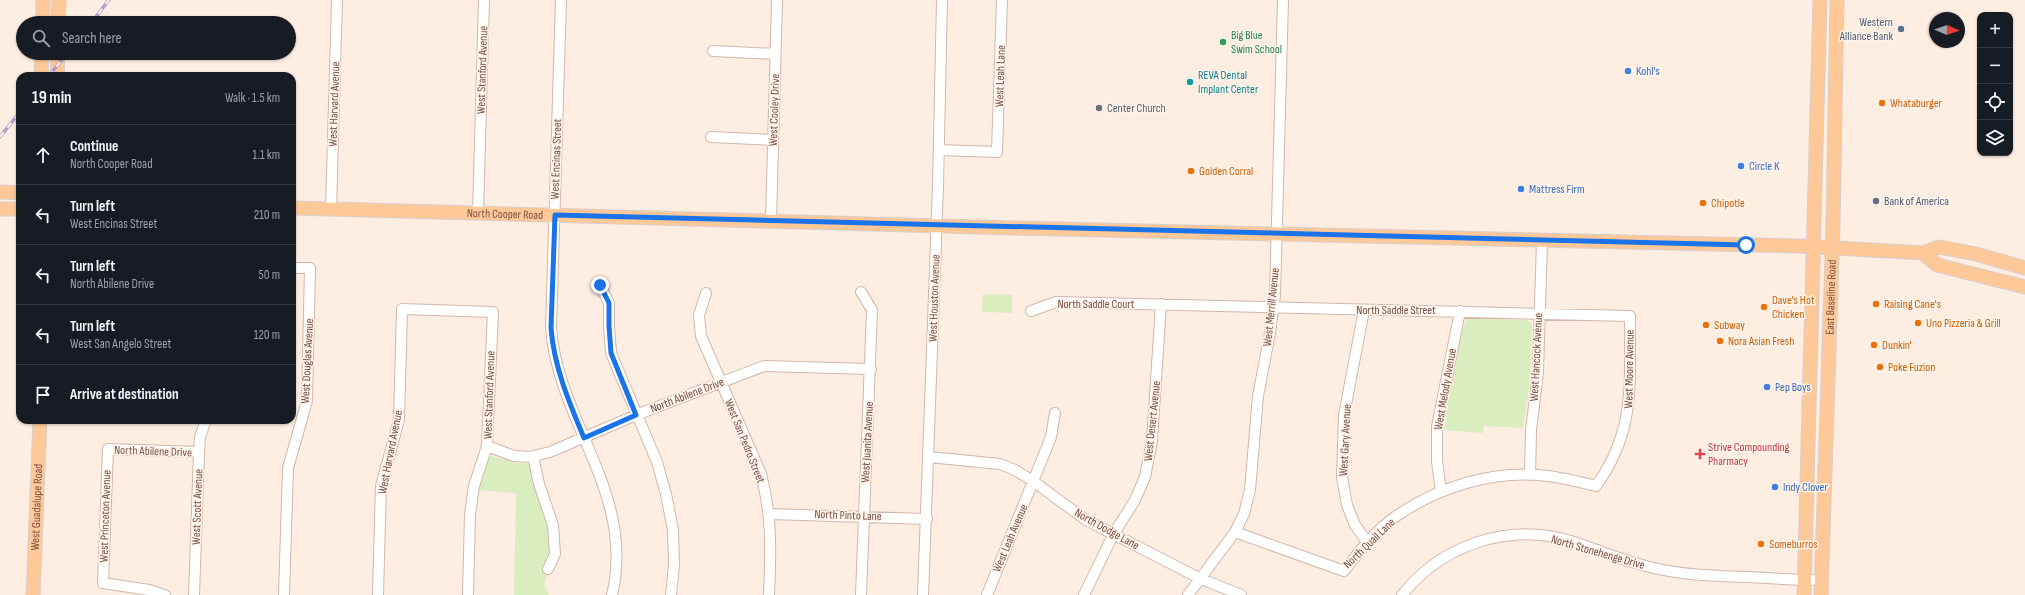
<!DOCTYPE html>
<html lang="en">
<head>
<meta charset="utf-8">
<style>
	body { margin:0; font-family:"Sofia Sans Condensed",sans-serif; background:#20242c; color:#f1f3f6 }
	.controls { position:absolute; right:12px; top:12px; display:grid; overflow:hidden; border-radius:8px; box-shadow:0 1px 3px #0004 }
	.controls button { width:36px; height:36px; display:grid; place-items:center; padding:0; border:0; border-bottom:1px solid #363941; background:#171b24; color:#f1f3f6; font:20px sans-serif }
	.compass { position:absolute; left:1929px; top:12px; width:36px; height:36px; border-radius:50%; background:#171b24; box-shadow:0 1px 3px #0004; rotate:92deg }
	.stop { position:absolute; width:12px; height:12px; margin:-9px; border:3px solid #1a73e8; border-radius:50%; background:#fff }
	.stop.end { background:#1a73e8; border-color:#fff; box-shadow:0 1px 4px #0008 }
	.list { margin:0; padding:0; list-style:none }
	h2 { display:flex; justify-content:space-between; align-items:center; height:52px; margin:0; padding:0 16px; font-size:17px }
	h2 small { font-size:13px; font-weight:400; color:#9ea1a6 }
	.list li { display:grid; grid-template-columns:26px 1fr auto; gap:12px; align-items:center; box-sizing:border-box; height:60px; padding:0 16px; border-top:1px solid #363941 }
	.list b { display:block; font-size:15px; white-space:nowrap }
	.list p { margin:0; font-size:13px; white-space:nowrap; color:#9ea1a6 }
	.list em { font-size:13px; font-style:normal; color:#9ea1a6 }
	.icon { flex:none; width:22px; height:22px; fill:none; stroke:currentColor; stroke-width:2; stroke-linecap:round; stroke-linejoin:round }
	.map { position:relative; flex:none; width:2025px; height:595px; overflow:hidden }
	.search { position:absolute; background:#171b24; box-shadow:0 1px 3px #0004; left:16px; top:16px; width:280px; height:44px; display:flex; align-items:center; gap:10px; box-sizing:border-box; padding:0 14px; border-radius:22px; color:#9ea1a6; font-size:15px }
	.panel { position:absolute; background:#171b24; box-shadow:0 1px 3px #0004; left:16px; top:72px; width:280px; height:352px; border-radius:12px }
	.map>svg:first-child { display:block }
	.green { fill:#d9edbf }
	.lines { fill:none; stroke-linecap:round; stroke-linejoin:round }
	.minor-casing { stroke:#d2b6aa; stroke-width:12 }
	.major-casing { stroke:#d9cecb; stroke-width:15 }
	.minor { stroke:#fff; stroke-width:10 }
	.major { stroke:#ffc898; stroke-width:13 }
	.rail-casing { stroke:#af9fc8; stroke-width:3.5 }
	.rail { stroke:#fff3ea; stroke-width:2; stroke-dasharray:6; stroke-linecap:butt }
	.route { stroke:#1a73e8; stroke-width:5 }
	.service-dot { fill:#5c6f8a; stroke:#fff3ea; stroke-width:1.5 }
	.leisure-dot { fill:#2e9e5b; stroke:#fff3ea; stroke-width:1.5 }
	.shop-dot { fill:#3f7fe0; stroke:#fff3ea; stroke-width:1.5 }
	.culture-dot { fill:#0f9aa8; stroke:#fff3ea; stroke-width:1.5 }
	.food-dot { fill:#e8710a; stroke:#fff3ea; stroke-width:1.5 }
	.worship-dot { fill:#6b7280; stroke:#fff3ea; stroke-width:1.5 }
	.health-dot { fill:#e0444e; stroke:#fff3ea; stroke-width:1.5 }
	.labels { text-anchor:middle; stroke-width:3; stroke-linejoin:round; paint-order:stroke }
	.service-label { font-size:12px; fill:#4e5e75; stroke:#fff3ea; text-anchor:end }
	.leisure-label { font-size:12px; fill:#27864d; stroke:#fff3ea; text-anchor:start }
	.street-label { font-size:12px; fill:#785046; stroke:#fff3ea }
	.shop-label { font-size:12px; fill:#366cbe; stroke:#fff3ea; text-anchor:start }
	.culture-label { font-size:12px; fill:#0d838f; stroke:#fff3ea; text-anchor:start }
	.food-label { font-size:12px; fill:#c56008; stroke:#fff3ea; text-anchor:start }
	.worship-label { font-size:12px; fill:#5b616d; stroke:#fff3ea; text-anchor:start }
	.health-label { font-size:12px; fill:#be3a42; stroke:#fff3ea; text-anchor:start }
</style>
</head>
<body>
<div class="map">
<svg width="2025" height="595" viewBox="0 0 2025 595">
	<rect width="100%" height="100%" fill="#feeee2"/>
	<!-- green -->
	<path class="green" d="M 983,294 L 1012,295 L 1012,313 L 982,312 Z
		M 1470,318 L 1527,320 L 1532,324 L 1530,382 L 1523,428 L 1484,426 L 1483,433 L 1444,430 L 1456,357 L 1465,322 Z
		M 488,455 L 517,463 L 532,464 L 552,529 L 553,556 L 544,584 L 549,595 L 514,595 L 516,493 L 476,490 Z"/>
	<g class="lines">
		<defs>
			<path id="minor" d="M 561,0 L 551,328 C 558,423 636,494 612,595
				M 713,51 L 776,54
				M 711,137 L 773,140
				M 939,150 L 997,152 L 1002,0
				M 331,209 L 337,0
				M 478,213 L 484,0
				M 771,220 L 777,0
				M 600,285 L 609,303 L 609,326 L 611,353 L 657,462 L 666,494 L 673,530 L 674,565 L 671,595
				M 861,292 L 872,310 L 861,595
				M 706,293 L 699,315 L 701,336 L 761,474 C 772,516 771,552 769,595
				M 1364,310 L 1344,415 L 1342,477 L 1347,505 L 1355,525 L 1367,542
				M 1031,311 L 1056,302 L 1630,316 C 1629,382 1637,429 1596,486 C 1580,482 1564,478 1548,476 C 1494,469 1438,487 1395,517 C 1375,531 1359,552 1344,571 L 1235,532
				M 487,446 L 514,456 L 530,457 L 550,452 L 636,415 L 764,366 L 871,369
				M 533,456 L 539,484 L 553,525 L 555,554 L 548,569
				M 929,457 L 1000,464 L 1015,470 L 1033,481 L 1086,520 L 1199,578 L 1241,595
				M 1530,475 L 1531,430 L 1538,373 L 1542,240
				M 1441,492 L 1437,461 L 1437,427 L 1460,311
				M 770,514 L 927,519
				M 165,595 L 149,590 L 103,583 L 108,449 L 199,452
				M 194,595 L 199,452 L 200,437 L 206,420
				M 284,595 L 288,468 L 307,401 L 310,268 L 292,268
				M 378,595 L 381,486 L 399,420 L 402,309 L 493,312 L 487,446 L 474,486 L 470,514 L 468,595
				M 923,595 L 938,186 L 942,0
				M 987,595 L 1051,437 L 1055,413
				M 1084,595 L 1113,535 L 1135,500 L 1145,477 L 1152,441 L 1161,304
				M 1188,595 L 1235,532 L 1244,514 L 1250,490 L 1258,396 L 1270,333 L 1275,295 L 1283,0
				M 1402,595 C 1442,545 1508,522 1571,541 C 1596,549 1620,560 1646,566 C 1679,575 1714,576 1748,577 C 1770,578 1791,580 1812,580"/>
			<g id="major">
				<path d="M 43,23 L 43,0"/>
				<path d="M 58,23 L 59,0"/>
				<path d="M 41,76 L 42,53"/>
				<path d="M 57,76 L 58,53"/>
				<path d="M 0,192 L 20,193"/>
				<path id="s1" d="M 292,208 L 1014,228 L 1800,246 L 1923,253 L 1939,247 L 1976,254 L 2025,268"/>
				<path d="M 0,209 L 20,209"/>
				<path d="M 1923,253 L 1937,265 L 2025,287"/>
				<path id="s2" d="M 33,595 L 40,420"/>
				<path d="M 1804,595 L 1820,0"/>
				<path id="s3" d="M 1821,595 L 1833,226 L 1837,0"/>
			</g>
		</defs>
		<!-- minor casing -->
		<use href="#minor" class="minor-casing"/>
		<!-- major casing -->
		<use href="#major" class="major-casing"/>
		<!-- minor -->
		<use href="#minor" class="minor"/>
		<!-- major -->
		<use href="#major" class="major"/>
		<defs>
			<path id="rail" d="M 91,23 L 109,0
				M 49,76 L 67,53
				M 0,137 L 20,112"/>
		</defs>
		<!-- rail casing -->
		<use href="#rail" class="rail-casing"/>
		<!-- rail -->
		<use href="#rail" class="rail"/>
	</g>
	<g class="lines">
		<!-- route -->
		<path class="route" d="M 600,285 L 609,303 L 609,326 L 611,353 L 636,415 L 584,438 C 569,402 554,367 551,328 L 555,215 L 1746,245"/>
	</g>
	<!-- markers -->
	<g class="service-dot">
		<circle cx="1901" cy="29" r="4"/>
		<circle cx="1876" cy="201" r="4"/>
	</g>
	<circle class="leisure-dot" cx="1223" cy="42" r="4"/>
	<g class="shop-dot">
		<circle cx="1628" cy="71" r="4"/>
		<circle cx="1741" cy="166" r="4"/>
		<circle cx="1521" cy="189" r="4"/>
		<circle cx="1767" cy="387" r="4"/>
		<circle cx="1775" cy="487" r="4"/>
	</g>
	<circle class="culture-dot" cx="1190" cy="82" r="4"/>
	<g class="food-dot">
		<circle cx="1882" cy="103" r="4"/>
		<circle cx="1191" cy="171" r="4"/>
		<circle cx="1703" cy="203" r="4"/>
		<circle cx="1876" cy="304" r="4"/>
		<circle cx="1764" cy="307" r="4"/>
		<circle cx="1918" cy="323" r="4"/>
		<circle cx="1706" cy="325" r="4"/>
		<circle cx="1720" cy="341" r="4"/>
		<circle cx="1874" cy="345" r="4"/>
		<circle cx="1880" cy="367" r="4"/>
		<circle cx="1761" cy="544" r="4"/>
	</g>
	<circle class="worship-dot" cx="1099" cy="108" r="4"/>
	<path class="health-dot" d="M1698 448h4v4h4v4h-4v4h-4v-4h-4v-4h4z"/>
	<g class="labels">
		<!-- service labels -->
		<g class="service-label">
			<text x="1893" y="26">Western<tspan x="1893" dy="14">Alliance Bank</tspan></text>
			<text x="1884" y="205" text-anchor="start">Bank of America</text>
		</g>
		<!-- leisure labels -->
		<g class="leisure-label">
			<text x="1231" y="39">Big Blue<tspan x="1231" dy="14">Swim School</tspan></text>
		</g>
		<!-- street labels -->
		<g class="street-label">
			<text transform="translate(482 70) rotate(-88)" y="4">West Stanford Avenue</text>
			<text transform="translate(1000 76) rotate(-88)" y="4">West Leah Lane</text>
			<text transform="translate(334 104) rotate(-88)" y="4">West Harvard Avenue</text>
			<text transform="translate(774 110) rotate(-88)" y="4">West Cooley Drive</text>
			<text transform="translate(556 159) rotate(-88)" y="4">West Encinas Street</text>
			<text dy="4" stroke="none"><textPath href="#s1" startOffset="213">North Cooper Road</textPath></text>
			<text transform="translate(934 298) rotate(-88)" y="4">West Houston Avenue</text>
			<text dy="4" stroke="none"><textPath href="#s3" startOffset="298">East Baseline Road</textPath></text>
			<text x="1096" y="308">North Saddle Court</text>
			<text transform="translate(1271 307) rotate(-84)" y="4">West Merrill Avenue</text>
			<text x="1396" y="314">North Saddle Street</text>
			<text transform="translate(1536 357) rotate(-87)" y="4">West Hancock Avenue</text>
			<text transform="translate(307 361) rotate(-87)" y="4">West Douglas Avenue</text>
			<text transform="translate(1629 369) rotate(-89)" y="4">West Moore Avenue</text>
			<text transform="translate(1445 389) rotate(-80)" y="4">West Melody Avenue</text>
			<text transform="translate(489 395) rotate(-88)" y="4">West Stanford Avenue</text>
			<text transform="translate(687 395) rotate(-21)" y="4">North Abilene Drive</text>
			<text transform="translate(1152 421) rotate(-84)" y="4">West Desert Avenue</text>
			<text transform="translate(1345 440) rotate(-87)" y="4">West Gary Avenue</text>
			<text transform="translate(745 441) rotate(68)" y="4">West San Pedro Street</text>
			<text transform="translate(867 442) rotate(-87)" y="4">West Juanita Avenue</text>
			<text transform="translate(153 451) rotate(2)" y="4">North Abilene Drive</text>
			<text transform="translate(390 452) rotate(-79)" y="4">West Harvard Avenue</text>
			<text dy="4" stroke="none"><textPath href="#s2" startOffset="88">West Guadalupe Road</textPath></text>
			<text transform="translate(197 507) rotate(-88)" y="4">West Scott Avenue</text>
			<text transform="translate(848 515) rotate(2)" y="4">North Pinto Lane</text>
			<text transform="translate(105 516) rotate(-88)" y="4">West Princeton Avenue</text>
			<text transform="translate(1107 529) rotate(29)" y="4">North Dodge Lane</text>
			<text transform="translate(1010 538) rotate(-67)" y="4">West Leah Avenue</text>
			<text transform="translate(1369 543) rotate(-44)" y="4">North Quail Lane</text>
			<text transform="translate(1598 552) rotate(16)" y="4">North Stonehenge Drive</text>
		</g>
		<!-- shop labels -->
		<g class="shop-label">
			<text x="1636" y="75">Kohl's</text>
			<text x="1749" y="170">Circle K</text>
			<text x="1529" y="193">Mattress Firm</text>
			<text x="1775" y="391">Pep Boys</text>
			<text x="1783" y="491">Indy Clover</text>
		</g>
		<!-- culture labels -->
		<g class="culture-label">
			<text x="1198" y="79">REVA Dental<tspan x="1198" dy="14">Implant Center</tspan></text>
		</g>
		<!-- food labels -->
		<g class="food-label">
			<text x="1890" y="107">Whataburger</text>
			<text x="1199" y="175">Golden Corral</text>
			<text x="1711" y="207">Chipotle</text>
			<text x="1772" y="304">Dave's Hot<tspan x="1772" dy="14">Chicken</tspan></text>
			<text x="1884" y="308">Raising Cane's</text>
			<text x="1926" y="327">Uno Pizzeria &amp; Grill</text>
			<text x="1714" y="329">Subway</text>
			<text x="1728" y="345">Nora Asian Fresh</text>
			<text x="1882" y="349">Dunkin'</text>
			<text x="1888" y="371">Poke Fuzion</text>
			<text x="1769" y="548">Someburros</text>
		</g>
		<!-- worship labels -->
		<g class="worship-label">
			<text x="1107" y="112">Center Church</text>
		</g>
		<!-- health labels -->
		<g class="health-label">
			<text x="1708" y="451">Strive Compounding<tspan x="1708" dy="14">Pharmacy</tspan></text>
		</g>
	</g>
</svg>
<div class="controls">
<button>+</button>
<button>−</button>
<button><svg class="icon" aria-label="locate" viewBox="0 0 24 24"><circle cx="12" cy="12" r="6"/><path d="M12 2v4M12 18v4M2 12h4M18 12h4"/></svg></button>
<button><svg class="icon" aria-label="layers" viewBox="0 0 24 24"><path d="M12 4l9 5-9 5-9-5zM3 14l9 5 9-5"/></svg></button>
</div>
<svg class="compass" viewBox="-18 -18 36 36"><path d="M0-13l5 13h-10z" fill="#e53935"/><path d="M0 13l5-13h-10z" fill="#9ea1a6"/></svg>
<div class="stop" style="left:1746px;top:245px"></div>
<div class="stop end" style="left:600px;top:285px"></div>
<div class="search"><svg class="icon" aria-label="search" viewBox="0 0 24 24"><circle cx="10" cy="10" r="6"/><path d="M15 15l6 6"/></svg>Search here</div>
<section class="panel">
<h2>19 min<small>Walk · 1.5 km</small></h2>
<ul class="list">
<li><svg class="icon" aria-label="ahead" viewBox="0 0 24 24"><path d="M12 20V5M6 11l6-6 6 6"/></svg><div><b>Continue</b><p>North Cooper Road</p></div><em>1.1 km</em></li>
<li><svg class="icon" aria-label="left" viewBox="0 0 24 24"><path d="M17 20v-9H6M10 6l-5 5 5 5"/></svg><div><b>Turn left</b><p>West Encinas Street</p></div><em>210 m</em></li>
<li><svg class="icon" aria-label="left" viewBox="0 0 24 24"><path d="M17 20v-9H6M10 6l-5 5 5 5"/></svg><div><b>Turn left</b><p>North Abilene Drive</p></div><em>50 m</em></li>
<li><svg class="icon" aria-label="left" viewBox="0 0 24 24"><path d="M17 20v-9H6M10 6l-5 5 5 5"/></svg><div><b>Turn left</b><p>West San Angelo Street</p></div><em>120 m</em></li>
<li><svg class="icon" aria-label="arrive" viewBox="0 0 24 24"><path d="M6 21V4h12l-3 4 3 4H6"/></svg><div><b>Arrive at destination</b></div></li>
</ul>
</section>
</div>
</body>
</html>
